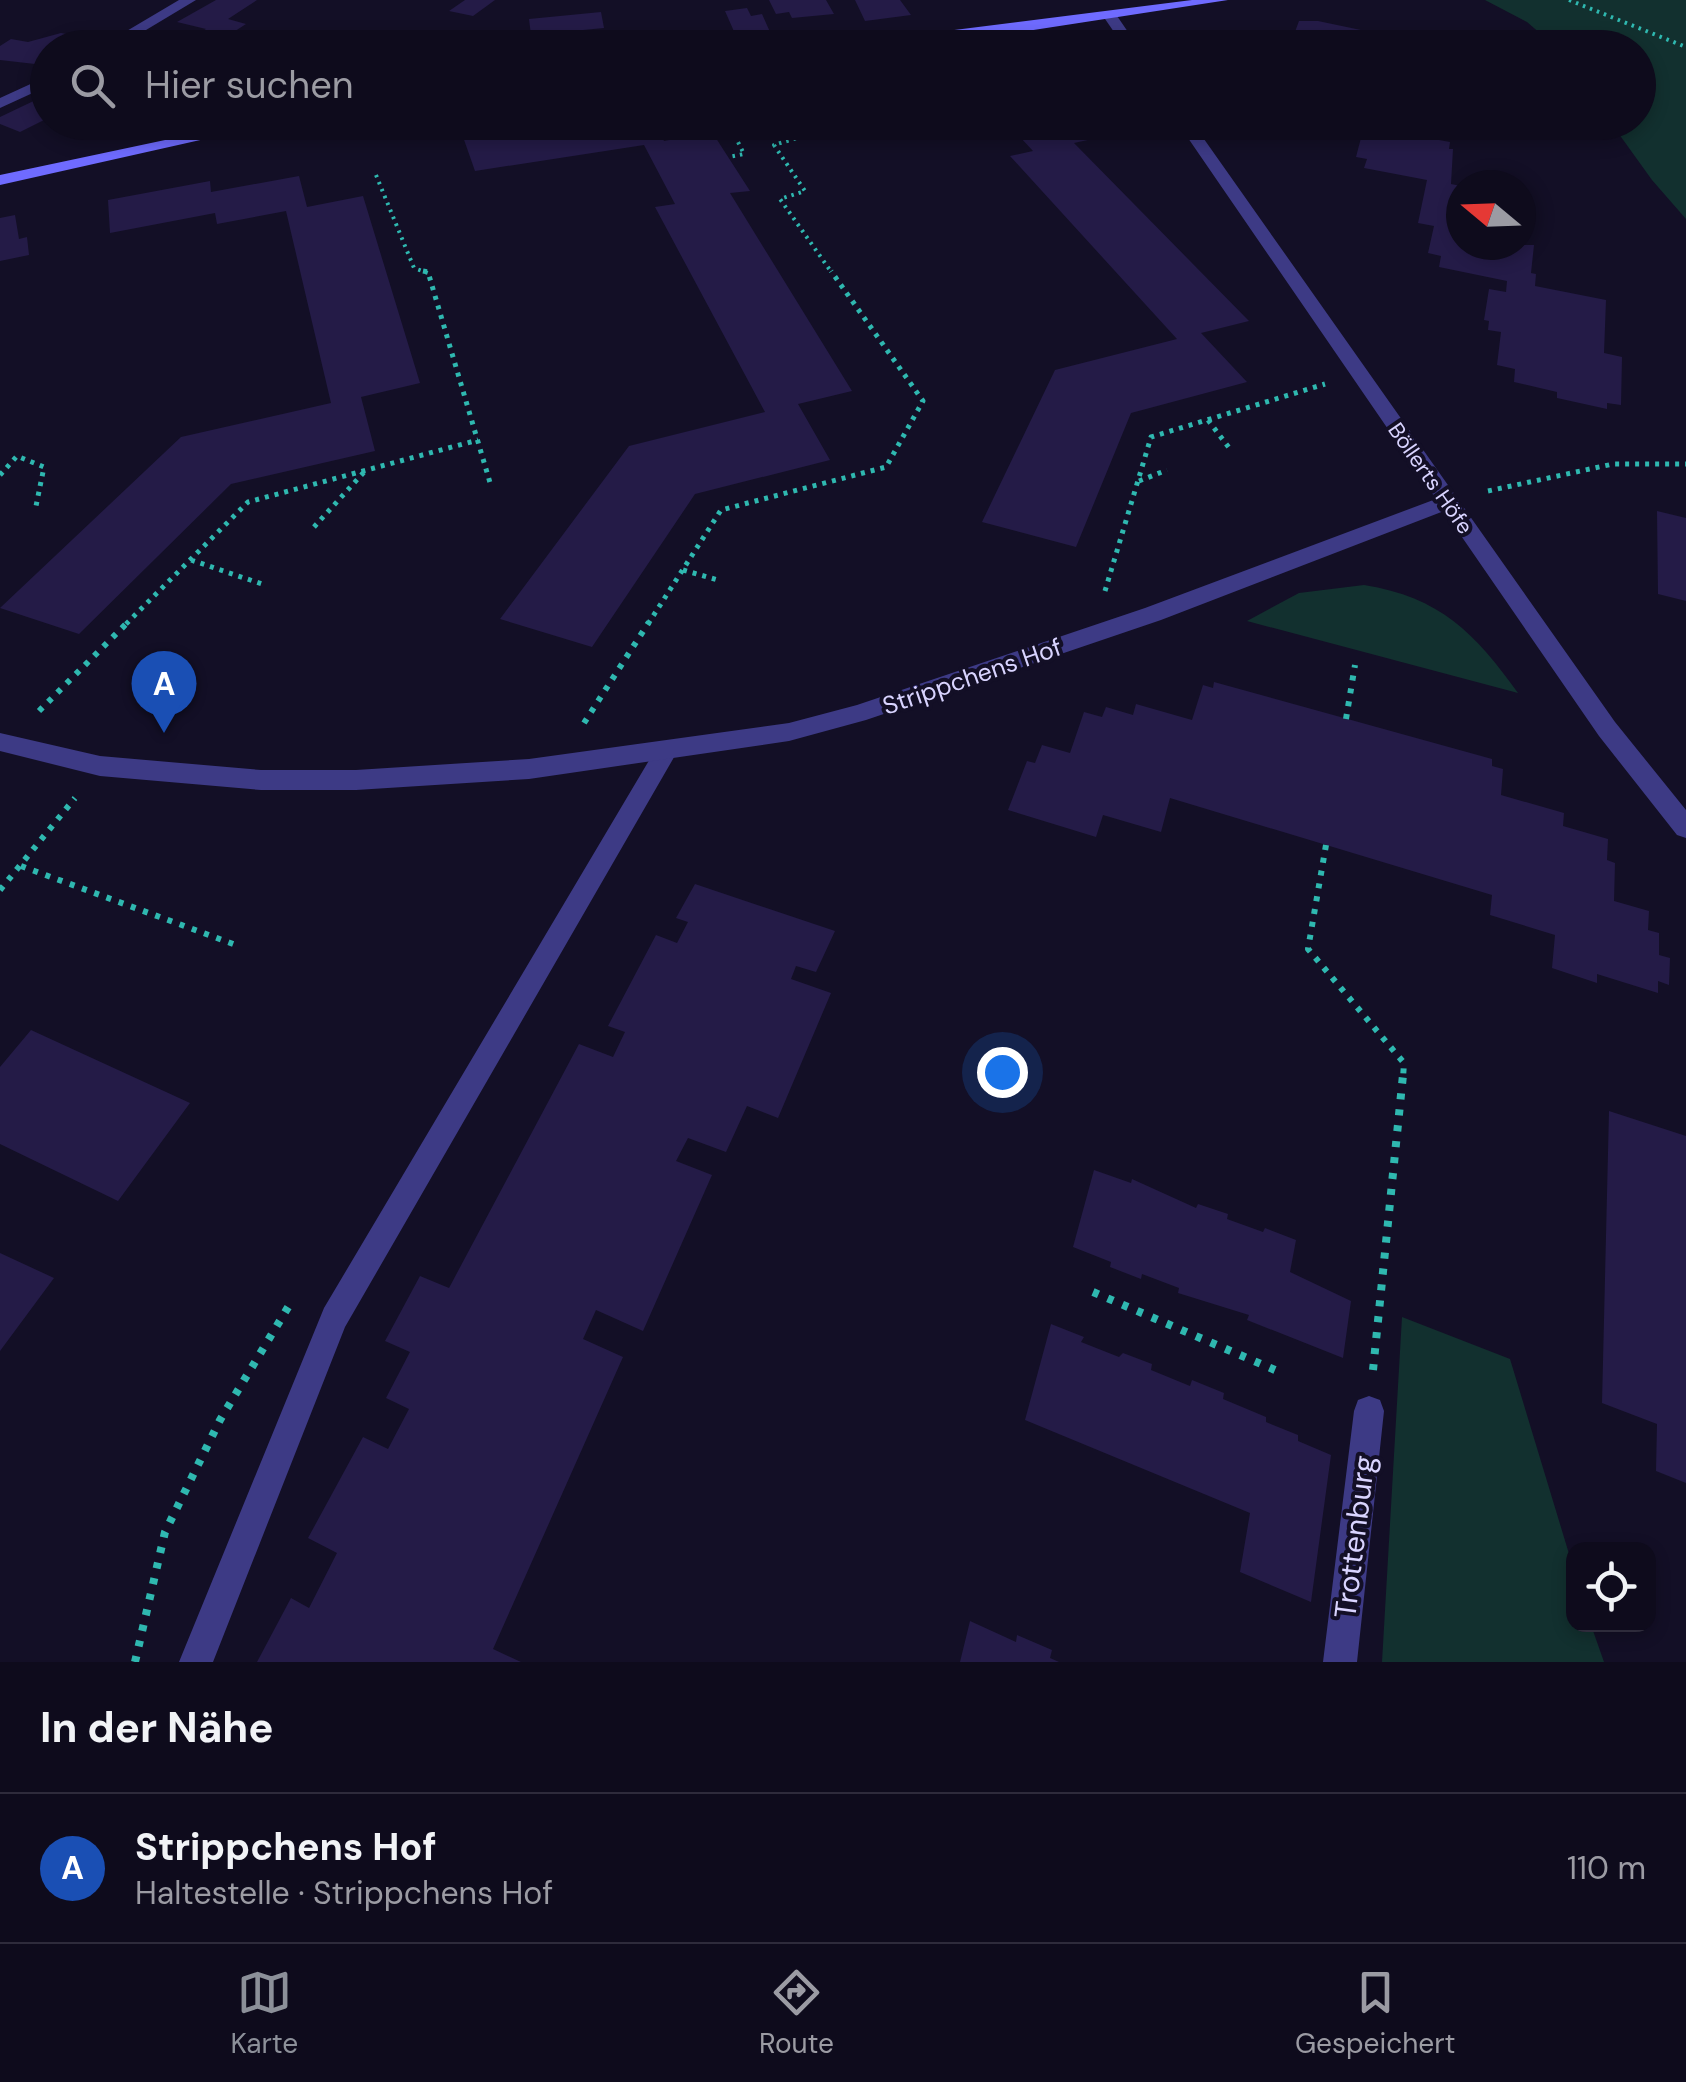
<!DOCTYPE html>
<html lang="de">
<head>
<meta charset="utf-8">
<style>
	body { margin:0; font-family:"DM Sans",sans-serif; background:#1c1929; color:#f1f3f6 }
	.controls { position:absolute; right:30px; bottom:30px; display:grid; overflow:hidden; border-radius:20px; box-shadow:0 5px 15px #0003 }
	.controls button { width:90px; height:90px; display:grid; place-items:center; padding:0; border:0; border-bottom:2px solid #2e2b3b; background:#0e0b1c; color:#f1f3f6; font:50px sans-serif }
	.compass { position:absolute; left:1446px; top:170px; width:90px; height:90px; border-radius:50%; background:#0e0b1c; box-shadow:0 5px 15px #0003; rotate:289deg }
	.you { position:absolute; left:1002px; top:1072px; width:35px; height:35px; margin:-25px; border:8px solid #fff; border-radius:50%; background:#1a73e8; box-shadow:0 0 0 15px #1a73e833 }
	.badge { display:grid; place-items:center; width:65px; height:65px; border-radius:50%; background:#8c9099; color:#fff; font-size:32px; font-weight:700 }
	.pin { position:absolute; translate:-50% -82px; filter:drop-shadow(0 2px 5px #0008) }
	.pin::after { content:''; position:absolute; top:52px; width:35px; height:30px; background:inherit; clip-path:polygon(0 0,100% 0,50% 100%) }
	.list { margin:0; padding:0; list-style:none }
	h2 { display:flex; justify-content:space-between; align-items:center; height:130px; margin:0; padding:0 40px; font-size:42px }
	h2 small { font-size:32px; font-weight:400; color:#9b9ba3 }
	.list li { display:grid; grid-template-columns:65px 1fr auto; gap:30px; align-items:center; box-sizing:border-box; height:150px; padding:0 40px; border-top:2px solid #2e2b3b }
	.list b { display:block; font-size:38px; white-space:nowrap }
	.list p { margin:0; font-size:32px; white-space:nowrap; color:#9b9ba3 }
	.list em { font-size:32px; font-style:normal; color:#9b9ba3 }
	.icon { flex:none; width:55px; height:55px; fill:none; stroke:currentColor; stroke-width:2; stroke-linecap:round; stroke-linejoin:round }
	.map { position:relative; flex:none; width:1686px; height:1662px; overflow:hidden }
	.search { position:absolute; background:#0e0b1c; box-shadow:0 5px 15px #0003; left:30px; right:30px; top:30px; height:110px; display:flex; align-items:center; gap:25px; box-sizing:border-box; padding:0 35px; border-radius:55px; color:#9b9ba3; font-size:38px }
	.sheet { height:280px; background:#0e0b1c }
	nav { display:flex; justify-content:space-around; align-items:center; box-sizing:border-box; height:140px; border-top:2px solid #2e2b3b; background:#0e0b1c; font-size:28px; color:#9b9ba3 }
	nav a { display:grid; justify-items:center; gap:5px }
	nav .on { color:#8c9099 }
	.map>svg:first-child { display:block }
	.green { fill:#12302f }
	.building { fill:#241b47 }
	.lines { fill:none; stroke-linecap:round; stroke-linejoin:round }
	.path-far3 { stroke:#2fb8b0; stroke-width:4; stroke-dasharray:2.5 5; stroke-linecap:butt }
	.path-far2 { stroke:#2fb8b0; stroke-width:5; stroke-dasharray:4 6; stroke-linecap:butt }
	.path-far1 { stroke:#2fb8b0; stroke-width:6; stroke-dasharray:5 8; stroke-linecap:butt }
	.path { stroke:#2fb8b0; stroke-width:8; stroke-dasharray:6 10; stroke-linecap:butt }
	.service { fill:#3d3a85; fill-rule:evenodd }
	.minor { fill:#3d3a85; fill-rule:evenodd }
	.secondary { fill:#6f6bff; fill-rule:evenodd }
	.labels { text-anchor:middle; stroke-width:8; stroke-linejoin:round; paint-order:stroke }
	.far-street-label { font-size:22px; fill:#d9d4ff; stroke:#130f26 }
	.street-label { font-size:25px; fill:#d9d4ff; stroke:#130f26 }
	.near-street-label { font-size:30px; fill:#d9d4ff; stroke:#130f26 }
</style>
</head>
<body>
<div class="map">
<svg width="1686" height="1662" viewBox="0 0 1686 1662">
	<rect width="100%" height="100%" fill="#130f26"/>
	<!-- green -->
	<path class="green" d="M 1485,0 L 1686,0 L 1686,219 L 1652,180 L 1611,123 L 1638,122 L 1638,48 L 1556,47 L 1527,22 Z
		M 1364,585 C 1440,597 1475,633 1518,693 L 1247,621 L 1299,593 Z
		M 1402,1317 L 1510,1359 L 1573,1567 L 1574,1624 L 1591,1625 L 1604,1662 L 1382,1662 Z"/>
	<!-- building -->
	<path class="building" d="M 216,0 L 257,0 L 228,19 L 246,24 L 209,48 L 148,48 L 168,36 L 185,41 L 206,29 L 177,22 Z
		M 465,0 L 495,0 L 473,16 L 449,11 Z
		M 769,0 L 826,0 L 834,14 L 792,18 L 789,12 L 776,14 Z
		M 855,0 L 900,0 L 911,15 L 865,21 Z
		M 747,8 L 751,16 L 762,14 L 770,32 L 736,36 L 725,11 Z
		M 601,12 L 604,28 L 531,35 L 529,19 Z
		M 1299,21 L 1318,21 L 1380,34 L 1376,46 L 1371,48 L 1289,48 Z
		M 61,33 L 92,39 L 79,48 L 48,48 L 48,55 L 35,64 L 0,60 L 0,46 L 11,39 L 28,42 Z
		M 494,38 L 495,48 L 456,48 L 455,43 Z
		M 44,96 L 48,97 L 48,118 L 20,132 L 0,124 L 0,117 Z
		M 531,122 L 654,122 L 664,141 L 712,132 L 750,191 L 730,193 L 852,391 L 798,404 L 830,460 L 695,494 L 592,647 L 500,619 L 629,446 L 765,412 L 655,207 L 675,204 L 644,145 L 475,171 L 462,134 Z
		M 1006,122 L 1081,122 L 1097,138 L 1074,143 L 1249,321 L 1201,333 L 1247,382 L 1131,413 L 1076,547 L 982,522 L 1055,370 L 1177,339 L 1010,156 L 1033,151 Z
		M 1350,122 L 1443,122 L 1439,140 L 1450,142 L 1449,149 L 1453,149 L 1451,184 L 1461,186 L 1461,245 L 1534,245 L 1531,273 L 1536,274 L 1535,286 L 1606,300 L 1604,353 L 1622,357 L 1621,405 L 1607,403 L 1607,409 L 1557,398 L 1557,392 L 1514,382 L 1515,369 L 1497,365 L 1501,332 L 1488,330 L 1489,321 L 1484,320 L 1489,289 L 1506,292 L 1507,281 L 1439,267 L 1441,256 L 1428,253 L 1434,226 L 1418,223 L 1427,180 L 1364,168 L 1367,159 L 1356,157 L 1362,134 L 1347,131 Z
		M 299,176 L 307,207 L 363,196 L 420,383 L 361,397 L 375,451 L 231,484 L 79,634 L 0,608 L 181,437 L 331,403 L 286,211 L 217,224 L 215,213 L 110,233 L 108,200 L 210,181 L 211,192 Z
		M 15,215 L 19,239 L 27,237 L 29,255 L 0,261 L 0,218 Z
		M 1657,511 L 1686,518 L 1686,601 L 1658,594 Z
		M 1214,682 L 1492,759 L 1492,766 L 1503,769 L 1501,795 L 1564,813 L 1563,826 L 1608,839 L 1607,860 L 1615,863 L 1614,901 L 1649,911 L 1648,930 L 1659,933 L 1659,955 L 1670,958 L 1669,985 L 1658,981 L 1658,993 L 1597,974 L 1597,983 L 1552,968 L 1555,935 L 1490,915 L 1492,895 L 1170,798 L 1161,832 L 1103,815 L 1096,837 L 1008,810 L 1027,761 L 1035,763 L 1042,745 L 1070,753 L 1084,712 L 1102,717 L 1106,707 L 1133,715 L 1136,704 L 1192,720 L 1203,685 L 1213,688 Z
		M 695,884 L 835,931 L 816,972 L 796,966 L 791,979 L 831,993 L 778,1118 L 747,1106 L 726,1152 L 688,1138 L 676,1161 L 712,1175 L 643,1331 L 596,1310 L 583,1339 L 623,1357 L 493,1649 L 521,1662 L 257,1662 L 291,1598 L 309,1608 L 337,1553 L 308,1538 L 363,1437 L 388,1449 L 409,1409 L 386,1398 L 410,1352 L 385,1341 L 420,1276 L 449,1288 L 579,1044 L 613,1057 L 625,1032 L 608,1026 L 656,935 L 677,943 L 688,922 L 676,918 Z
		M 31,1030 L 190,1103 L 118,1201 L 0,1144 L 0,1067 Z
		M 1609,1111 L 1686,1136 L 1686,1483 L 1656,1471 L 1657,1424 L 1602,1403 Z
		M 1094,1170 L 1131,1183 L 1132,1179 L 1196,1208 L 1198,1204 L 1228,1214 L 1227,1219 L 1263,1232 L 1265,1228 L 1296,1240 L 1290,1272 L 1351,1301 L 1343,1358 L 1247,1320 L 1249,1315 L 1178,1293 L 1179,1288 L 1142,1274 L 1141,1279 L 1110,1267 L 1111,1262 L 1073,1247 Z
		M 0,1253 L 54,1278 L 0,1351 Z
		M 1051,1324 L 1084,1337 L 1081,1342 L 1119,1357 L 1123,1353 L 1152,1364 L 1151,1370 L 1190,1386 L 1192,1380 L 1224,1393 L 1223,1399 L 1266,1417 L 1266,1422 L 1298,1435 L 1298,1441 L 1331,1455 L 1311,1602 L 1240,1572 L 1250,1513 L 1025,1420 Z
		M 970,1621 L 1016,1642 L 1017,1635 L 1052,1650 L 1050,1658 L 1059,1662 L 960,1662 Z"/>
	<g class="lines">
		<!-- path-far3 -->
		<path class="path-far3" d="M 1569,0 L 1686,47
			M 728,122 L 744,154 L 729,157
			M 790,122 L 800,137 L 774,145 L 805,191 L 780,199 L 832,273
			M 376,175 L 414,268 L 428,273"/>
		<!-- path-far2 -->
		<path class="path-far2" d="M 423,271 L 428,272 L 491,486
			M 1208,420 L 1230,449
			M 0,475 L 17,456 L 44,467 L 35,511
			M 1139,481 L 1167,470
			M 1488,491 L 1613,464 L 1686,464
			M 314,527 L 365,471
			M 191,560 L 262,584
			M 683,570 L 718,580
			M 1105,591 L 1151,437 L 1325,384
			M 126,624 L 248,502 L 478,440
			M 648,624 L 721,510 L 886,467 L 923,401 L 831,271"/>
		<!-- path-far1 -->
		<path class="path-far1" d="M 39,711 L 128,622
			M 1346,719 L 1355,665
			M 584,723 L 649,622
			M 1326,845 L 1308,949 L 1404,1063 L 1403,1078
			M 21,866 L 236,945
			M 0,890 L 75,798"/>
		<!-- path -->
		<path class="path" d="M 1093,1292 L 1275,1370
			M 1373,1370 L 1403,1075
			M 135,1662 L 165,1532 L 220,1420 L 290,1304"/>
		<!-- service -->
		<path class="service" d="M 665,744 L 673,747 L 676,753 L 673,759 L 345,1327 L 213,1662 L 179,1662 L 324,1308 L 657,747 Z
			M 1369,1396 L 1380,1400 L 1384,1411 L 1357,1662 L 1323,1662 L 1354,1411 L 1358,1400 Z"/>
		<!-- minor -->
		<path class="minor" d="M 179,0 L 196,0 L 116,48 L 98,48 Z
			M 1105,13 L 1115,13 L 1139,48 L 1125,48 L 1103,16 Z
			M 48,76 L 48,86 L 0,108 L 0,98 Z
			M 1177,122 L 1192,122 L 1615,722 L 1686,810 L 1686,838 L 1677,835 L 1599,736 L 1444,511 L 1161,620 L 866,720 L 789,741 L 529,779 L 356,790 L 261,790 L 100,776 L 0,751 L 0,733 L 100,756 L 261,770 L 356,770 L 529,759 L 789,723 L 857,705 L 1145,608 L 1436,499 Z"/>
		<!-- secondary -->
		<path class="secondary" d="M 1192,0 L 1228,0 L 1027,31 L 864,48 L 811,48 Z
			M 250,122 L 281,122 L 0,185 L 0,175 Z"/>
	</g>
	<g class="labels">
		<!-- far-street labels -->
		<g class="far-street-label">
			<text transform="translate(1431 478) rotate(55)" y="8">Böllerts Höfe</text>
		</g>
		<!-- street labels -->
		<g class="street-label">
			<text transform="translate(972 676) rotate(-19)" y="9">Strippchens Hof</text>
		</g>
		<!-- near-street labels -->
		<g class="near-street-label">
			<text transform="translate(1355 1537) rotate(-83)" y="10">Trottenburg</text>
		</g>
	</g>
</svg>
<div class="controls">
<button><svg class="icon" aria-label="locate" viewBox="0 0 24 24"><circle cx="12" cy="12" r="6"/><path d="M12 2v4M12 18v4M2 12h4M18 12h4"/></svg></button>
</div>
<svg class="compass" viewBox="-18 -18 36 36"><path d="M0-13l5 13h-10z" fill="#e53935"/><path d="M0 13l5-13h-10z" fill="#9b9ba3"/></svg>
<div class="you"></div>
<div class="pin badge" style="left:164px;top:733px;background:#1a4fb4">A</div>
<div class="search"><svg class="icon" aria-label="search" viewBox="0 0 24 24"><circle cx="10" cy="10" r="6"/><path d="M15 15l6 6"/></svg>Hier suchen</div>
</div>
<section class="sheet">
<h2>In der Nähe<small></small></h2>
<ul class="list">
<li><span class="badge" style="background:#1a4fb4">A</span><div><b>Strippchens Hof</b><p>Haltestelle · Strippchens Hof</p></div><em>110 m</em></li>
</ul>
</section>
<nav>
<a class="on"><svg class="icon" aria-label="map" viewBox="0 0 24 24"><path d="M3 6l6-2 6 2 6-2v14l-6 2-6-2-6 2zM9 4v14M15 6v14"/></svg>Karte</a>
<a><svg class="icon" aria-label="directions" viewBox="0 0 24 24"><path d="M12 3l9 9-9 9-9-9zM9 14v-3h6M13 9l2 2-2 2"/></svg>Route</a>
<a><svg class="icon" aria-label="saved" viewBox="0 0 24 24"><path d="M7 4h10v16l-5-4-5 4z"/></svg>Gespeichert</a>
</nav>
</body>
</html>
